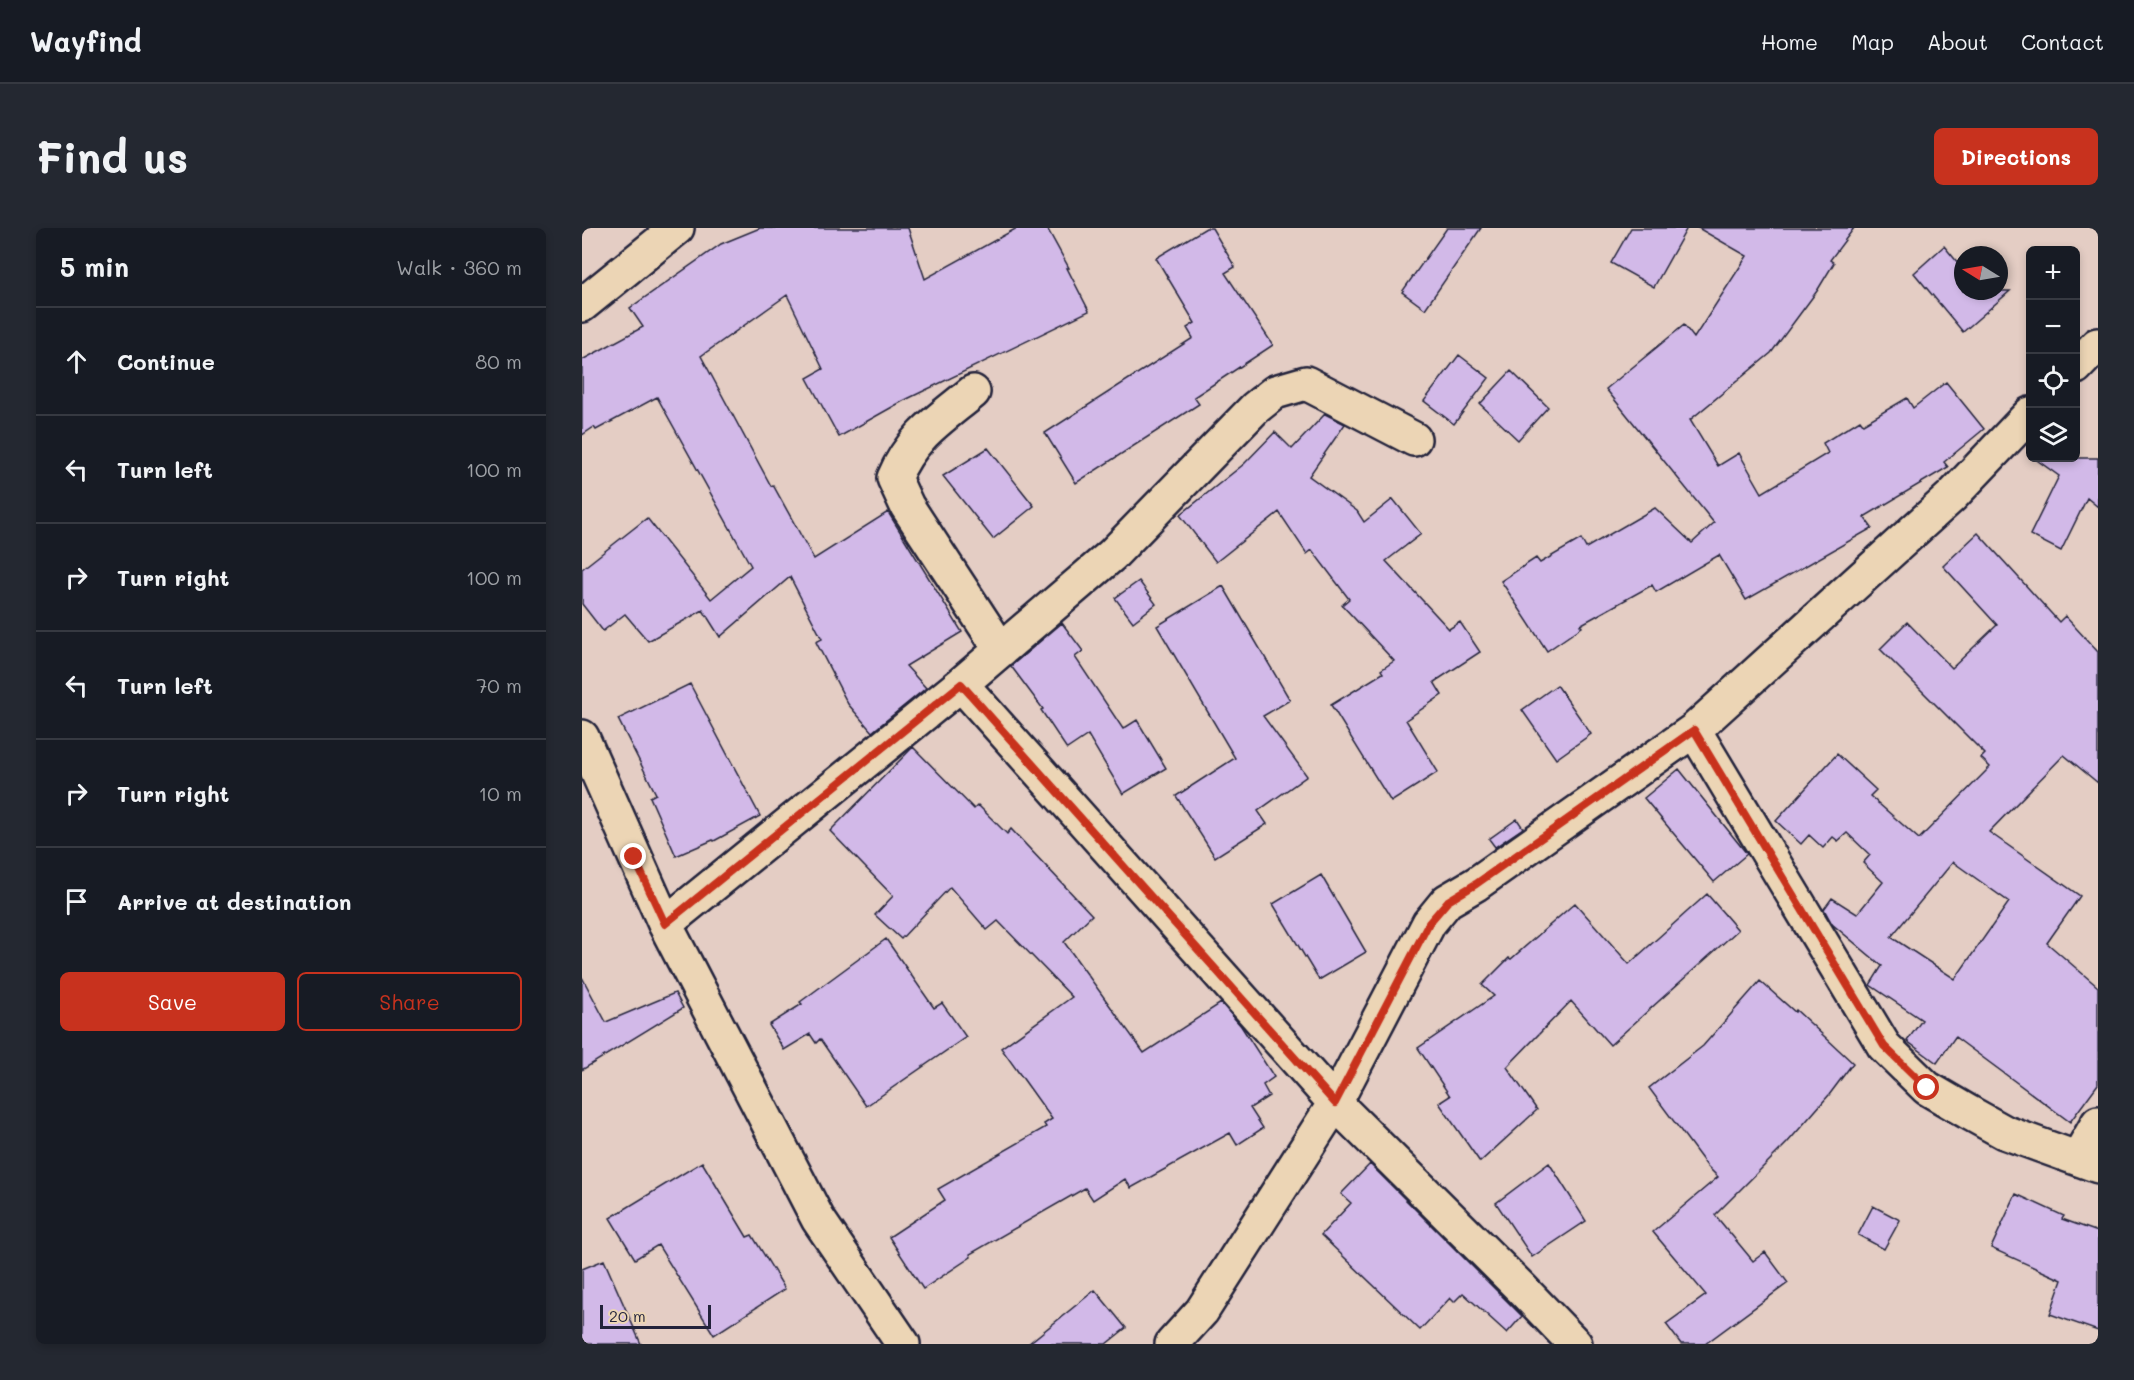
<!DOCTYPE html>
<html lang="en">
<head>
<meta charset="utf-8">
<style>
	body { margin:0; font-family:Mali,sans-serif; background:#242831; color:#f1f3f6 }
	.controls { position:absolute; right:18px; top:18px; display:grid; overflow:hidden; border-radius:9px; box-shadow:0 3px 9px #0003 }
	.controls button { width:54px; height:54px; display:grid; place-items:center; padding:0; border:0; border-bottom:2px solid #363941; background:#171b24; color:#f1f3f6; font:30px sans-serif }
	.compass { position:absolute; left:1372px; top:18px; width:54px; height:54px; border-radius:50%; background:#171b24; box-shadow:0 3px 9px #0003; rotate:281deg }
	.scale { position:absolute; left:18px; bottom:15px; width:111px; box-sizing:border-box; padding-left:6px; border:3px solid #22223b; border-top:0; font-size:16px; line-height:21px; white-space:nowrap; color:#22223b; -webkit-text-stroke:4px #ecd5b5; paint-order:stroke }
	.stop { position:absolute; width:18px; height:18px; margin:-14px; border:4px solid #c8321e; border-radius:50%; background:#fff }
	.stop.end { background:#c8321e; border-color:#fff; box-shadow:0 2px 6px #0008 }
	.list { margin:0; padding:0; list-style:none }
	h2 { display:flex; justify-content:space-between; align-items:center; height:78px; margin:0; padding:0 24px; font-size:26px }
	h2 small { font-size:20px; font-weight:400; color:#9ea1a6 }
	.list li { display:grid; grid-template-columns:39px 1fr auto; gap:18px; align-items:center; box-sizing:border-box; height:108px; padding:0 24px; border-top:2px solid #363941 }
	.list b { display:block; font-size:22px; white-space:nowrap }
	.list em { font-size:20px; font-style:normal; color:#9ea1a6 }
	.actions { display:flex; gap:12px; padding:18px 24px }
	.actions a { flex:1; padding:14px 0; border:2px solid #c8321e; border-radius:9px; text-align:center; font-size:21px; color:#c8321e }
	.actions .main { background:#c8321e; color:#fff }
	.icon { flex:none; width:33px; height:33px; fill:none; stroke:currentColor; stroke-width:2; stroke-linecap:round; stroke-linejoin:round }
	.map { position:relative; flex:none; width:1516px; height:1116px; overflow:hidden; border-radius:9px }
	header { display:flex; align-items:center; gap:36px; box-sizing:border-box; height:84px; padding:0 30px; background:#171b24; border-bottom:2px solid #363941 }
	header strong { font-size:28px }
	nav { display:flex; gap:33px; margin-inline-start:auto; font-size:21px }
	.intro { display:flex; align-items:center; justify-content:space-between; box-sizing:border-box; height:144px; padding:0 36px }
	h1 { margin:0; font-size:42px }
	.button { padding:15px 27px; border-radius:9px; background:#c8321e; color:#fff; font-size:21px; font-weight:700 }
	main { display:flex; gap:36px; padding:0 36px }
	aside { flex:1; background:#171b24; border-radius:9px; box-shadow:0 3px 9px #0003 }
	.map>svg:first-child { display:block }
	.building { fill:#d2b9e8; stroke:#22223b; stroke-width:1.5; fill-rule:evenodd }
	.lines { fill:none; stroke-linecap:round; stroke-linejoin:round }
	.minor-casing { stroke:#22223b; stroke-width:38 }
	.minor { stroke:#ecd5b5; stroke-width:33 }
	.route { stroke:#c8321e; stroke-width:8 }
</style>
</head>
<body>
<header>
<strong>Wayfind</strong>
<nav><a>Home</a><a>Map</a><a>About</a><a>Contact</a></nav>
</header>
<div class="intro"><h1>Find us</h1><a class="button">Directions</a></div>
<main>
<aside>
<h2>5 min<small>Walk · 360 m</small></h2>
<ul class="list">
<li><svg class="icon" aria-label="ahead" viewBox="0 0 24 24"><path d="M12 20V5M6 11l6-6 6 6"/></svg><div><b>Continue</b></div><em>80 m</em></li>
<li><svg class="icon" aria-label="left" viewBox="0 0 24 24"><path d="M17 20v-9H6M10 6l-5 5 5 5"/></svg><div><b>Turn left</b></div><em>100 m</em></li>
<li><svg class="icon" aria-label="right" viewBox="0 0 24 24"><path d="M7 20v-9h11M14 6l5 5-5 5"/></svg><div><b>Turn right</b></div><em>100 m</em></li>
<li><svg class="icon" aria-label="left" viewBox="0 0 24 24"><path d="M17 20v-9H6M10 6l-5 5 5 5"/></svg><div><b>Turn left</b></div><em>70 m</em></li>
<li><svg class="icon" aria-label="right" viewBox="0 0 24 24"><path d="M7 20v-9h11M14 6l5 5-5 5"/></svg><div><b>Turn right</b></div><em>10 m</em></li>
<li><svg class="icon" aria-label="arrive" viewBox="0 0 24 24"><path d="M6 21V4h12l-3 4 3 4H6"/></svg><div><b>Arrive at destination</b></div></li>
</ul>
<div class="actions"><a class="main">Save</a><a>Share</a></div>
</aside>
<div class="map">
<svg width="1516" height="1116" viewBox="0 0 1516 1116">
	<rect width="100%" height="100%" fill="#e4cdc4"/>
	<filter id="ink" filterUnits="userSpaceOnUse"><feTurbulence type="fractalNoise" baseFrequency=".0167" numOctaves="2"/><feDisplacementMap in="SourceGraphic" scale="12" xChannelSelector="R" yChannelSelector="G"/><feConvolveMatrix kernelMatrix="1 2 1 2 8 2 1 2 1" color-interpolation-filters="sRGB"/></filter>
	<g filter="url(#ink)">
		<!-- building -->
		<path class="building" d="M 178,0 L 326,0 L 343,51 L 435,0 L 465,0 L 487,40 L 485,40 L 507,83 L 321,173 L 257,209 L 225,150 L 241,141 L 205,67 L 119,128 L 189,258 L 191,257 L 232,331 L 306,284 L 380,404 L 324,438 L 344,460 L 290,504 L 266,476 L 234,414 L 240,411 L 208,349 L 138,409 L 121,382 L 66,413 L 43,386 L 21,403 L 0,376 L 0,341 L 65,290 L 129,371 L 169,338 L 75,169 L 14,202 L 12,199 L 0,207 L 0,132 L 61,99 L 48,80 L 139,16 Z
			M 624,0 L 630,0 L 653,39 L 643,45 L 691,117 L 612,169 L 617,176 L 494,255 L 463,205 L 611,110 L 605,100 L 613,95 L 574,30 Z
			M 865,0 L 899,0 L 843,81 L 820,64 Z
			M 1049,0 L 1105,0 L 1072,59 L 1029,35 Z
			M 1116,0 L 1272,0 L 1248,32 L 1252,35 L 1235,63 L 1189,125 L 1108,192 L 1136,238 L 1157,225 L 1180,265 L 1246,225 L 1241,215 L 1278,192 L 1281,196 L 1325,170 L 1331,180 L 1364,154 L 1402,201 L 1362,234 L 1366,239 L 1282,289 L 1290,300 L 1164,372 L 1137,327 L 1074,364 L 1070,357 L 998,397 L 1000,399 L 965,423 L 919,353 L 954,330 L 958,335 L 999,311 L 1004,320 L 1073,280 L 1110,315 L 1132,295 L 1024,161 L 1102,97 L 1112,110 L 1165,28 Z
			M 1362,18 L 1381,41 L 1381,63 L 1428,63 L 1381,104 L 1332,45 Z
			M 877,127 L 907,150 L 872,196 L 842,173 Z
			M 929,143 L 966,179 L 936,212 L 898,176 Z
			M 743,186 L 763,196 L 727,248 L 775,283 L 782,294 L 811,271 L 839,306 L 804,333 L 867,401 L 878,394 L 898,424 L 852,454 L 860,467 L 824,492 L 856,544 L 809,574 L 749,477 L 801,445 L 799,442 L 812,433 L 760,377 L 767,371 L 730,322 L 725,326 L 697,284 L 634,334 L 598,287 L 662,236 L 693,204 L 710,221 Z
			M 406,220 L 452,278 L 411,311 L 361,248 Z
			M 1452,230 L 1516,230 L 1516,279 L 1505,270 L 1479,323 L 1448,307 L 1477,248 Z
			M 1396,305 L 1477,394 L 1483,388 L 1516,424 L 1516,555 L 1482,527 L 1407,604 L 1498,668 L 1465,715 L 1516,759 L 1516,856 L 1488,894 L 1373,809 L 1355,835 L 1325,813 L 1340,792 L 1288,757 L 1300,738 L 1250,696 L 1242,681 L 1250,670 L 1275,686 L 1301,654 L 1281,635 L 1288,627 L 1265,605 L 1256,613 L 1251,609 L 1241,620 L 1227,607 L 1219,616 L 1194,593 L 1255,526 L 1294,562 L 1288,568 L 1337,611 L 1408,539 L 1399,530 L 1403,526 L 1298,421 L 1325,394 L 1370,440 L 1415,397 L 1361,338 ZM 1371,634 L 1427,674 L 1373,751 L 1309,709 Z
			M 557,353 L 574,376 L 551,394 L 533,370 Z
			M 641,358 L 708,472 L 681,488 L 725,548 L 676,583 L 685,596 L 633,629 L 594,568 L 653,530 L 575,398 Z
			M 480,395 L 501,423 L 493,429 L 541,501 L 555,492 L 584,540 L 541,566 L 506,507 L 485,521 L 459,482 L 461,481 L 429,438 Z
			M 108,456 L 178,588 L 132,613 L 131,612 L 94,628 L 68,569 L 74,566 L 36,491 Z
			M 975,457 L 1009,506 L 974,531 L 940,482 Z
			M 331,519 L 392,581 L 396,577 L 425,606 L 429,601 L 510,687 L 482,714 L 562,825 L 639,775 L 659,798 L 692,849 L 681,857 L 687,868 L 668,880 L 681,900 L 655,917 L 648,905 L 549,960 L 543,951 L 511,972 L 503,960 L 388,1026 L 389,1029 L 341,1061 L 307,1009 L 363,972 L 356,961 L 464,899 L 462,896 L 470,891 L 419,820 L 490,769 L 416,693 L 405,702 L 368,659 L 319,711 L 293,687 L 311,668 L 248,603 Z
			M 1097,541 L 1165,626 L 1132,654 L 1062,570 Z
			M 935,591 L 941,600 L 913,619 L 907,611 Z
			M 739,647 L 784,724 L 737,752 L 691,676 Z
			M 1125,666 L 1156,702 L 1028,817 L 989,773 L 925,839 L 955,882 L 898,934 L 857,875 L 868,868 L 836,820 L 912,768 L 900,757 L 927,730 L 929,731 L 993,675 L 1047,736 Z
			M 304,711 L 352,780 L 360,775 L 384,809 L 284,878 L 238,811 L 234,815 L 228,806 L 202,822 L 187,797 L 220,776 L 218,774 Z
			M 0,749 L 24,794 L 93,765 L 101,780 L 0,842 Z
			M 1178,753 L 1213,784 L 1214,782 L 1271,835 L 1247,867 L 1205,915 L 1133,987 L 1171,1033 L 1183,1024 L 1206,1055 L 1123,1116 L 1099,1116 L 1084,1096 L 1124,1067 L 1071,1004 L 1136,949 L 1125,938 L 1067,860 L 1121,818 Z
			M 120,934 L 165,1009 L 170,1007 L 203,1061 L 132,1107 L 76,1017 L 53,1031 L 28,990 Z
			M 967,935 L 1004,993 L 950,1029 L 914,975 Z
			M 788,936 L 940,1088 L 925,1105 L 881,1065 L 872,1074 L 868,1070 L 838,1102 L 739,1007 L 769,975 L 759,966 Z
			M 1434,966 L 1482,988 L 1480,991 L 1516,1004 L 1516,1103 L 1468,1086 L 1480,1052 L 1409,1020 Z
			M 1291,978 L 1318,992 L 1302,1021 L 1276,1007 Z
			M 22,1032 L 59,1116 L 0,1116 L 0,1041 Z
			M 513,1062 L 544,1100 L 524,1116 L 446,1116 Z"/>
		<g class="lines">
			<defs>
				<path id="minor" d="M 0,77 L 95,0
					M 1494,139 L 1515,117
					M 391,164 C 357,192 330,208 312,250 L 325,278 L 419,422
					M 379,456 L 753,875 L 940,1061 L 993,1116
					M 1112,502 L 1302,818 L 1345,860 L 1386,884 L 1422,904 L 1516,938
					M 0,509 L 83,696 L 236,991 L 321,1116
					M 83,696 L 379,456 L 530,327 L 673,180 L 693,164 L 724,155 L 832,211
					M 1496,930 L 1516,895
					M 590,1116 L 620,1083 L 753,875 L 847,695 L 865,673 L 894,656 L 1112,502 L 1370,268 L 1448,186"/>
			</defs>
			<!-- minor casing -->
			<use href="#minor" class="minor-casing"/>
			<!-- minor -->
			<use href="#minor" class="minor"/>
		</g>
	</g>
	<g class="lines" filter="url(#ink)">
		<!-- route -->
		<path class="route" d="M 52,629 L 83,696 L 379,456 L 753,875 L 847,695 L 866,673 L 894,656 L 1112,502 L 1302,818 L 1345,860"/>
	</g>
</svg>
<div class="controls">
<button>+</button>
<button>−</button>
<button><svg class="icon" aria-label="locate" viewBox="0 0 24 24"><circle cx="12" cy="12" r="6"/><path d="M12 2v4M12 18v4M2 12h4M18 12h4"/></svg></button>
<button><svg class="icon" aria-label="layers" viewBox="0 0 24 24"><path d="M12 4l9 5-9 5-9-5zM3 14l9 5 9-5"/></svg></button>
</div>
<svg class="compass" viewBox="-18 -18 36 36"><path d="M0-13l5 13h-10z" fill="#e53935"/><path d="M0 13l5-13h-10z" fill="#9ea1a6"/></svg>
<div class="scale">20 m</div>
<div class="stop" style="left:1345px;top:860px"></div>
<div class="stop end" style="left:52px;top:629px"></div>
</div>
</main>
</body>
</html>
